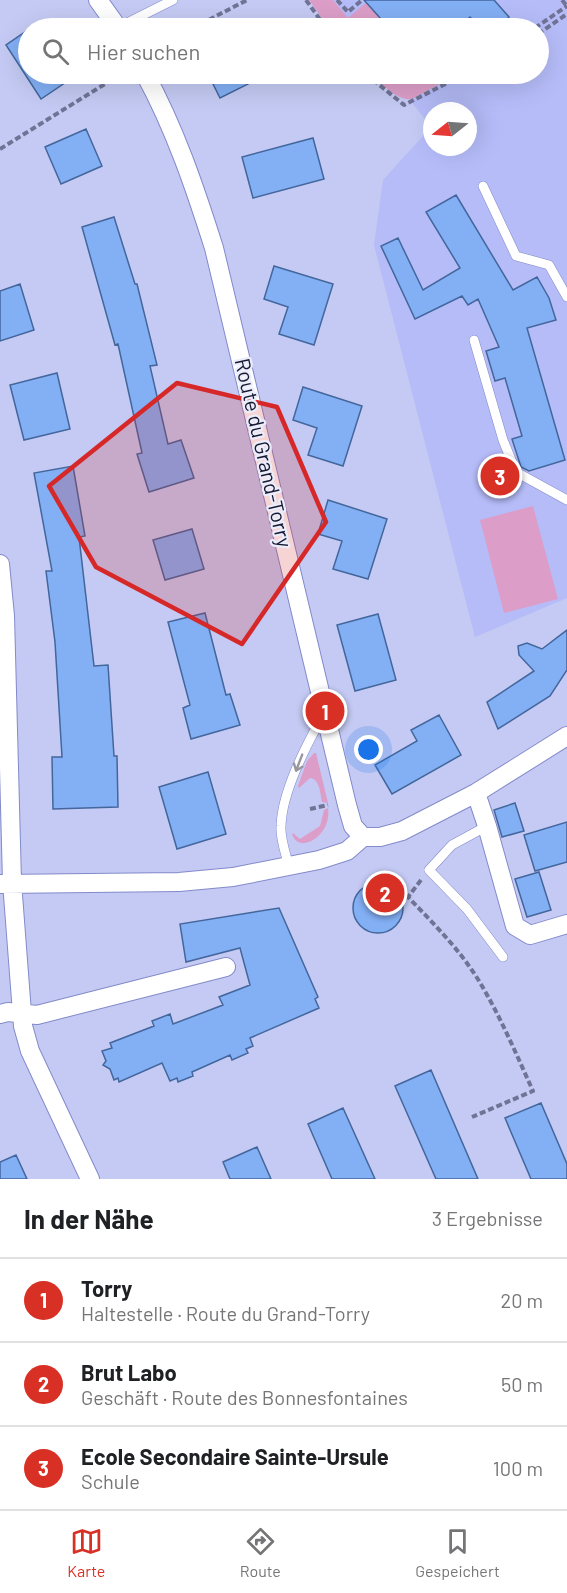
<!DOCTYPE html>
<html lang="de">
<head>
<meta charset="utf-8">
<style>
	body { margin:0; font-family:Barlow,sans-serif; background:#f6f6f6; color:#202124 }
	.compass { position:absolute; left:423px; top:102px; width:54px; height:54px; border-radius:50%; background:#fff; box-shadow:0 6px 24px #0002; rotate:253deg }
	.you { position:absolute; left:369px; top:750px; width:21px; height:21px; margin:-15px; border:4px solid #fff; border-radius:50%; background:#1a73e8; box-shadow:0 0 0 9px #1a73e833 }
	.badge { display:grid; place-items:center; width:39px; height:39px; border-radius:50%; background:#d93025; color:#fff; font-size:20px; font-weight:700 }
	.pin { position:absolute; translate:-50% -50%; border:3px solid #fff; box-shadow:0 2px 6px #0006 }
	.list { margin:0; padding:0; list-style:none }
	h2 { display:flex; justify-content:space-between; align-items:center; height:78px; margin:0; padding:0 24px; font-size:26px }
	h2 small { font-size:20px; font-weight:400; color:#757577 }
	.list li { display:grid; grid-template-columns:39px 1fr auto; gap:18px; align-items:center; box-sizing:border-box; height:84px; padding:0 24px; border-top:2px solid #e0e0e0 }
	.list b { display:block; font-size:22px; white-space:nowrap }
	.list p { margin:0; font-size:20px; white-space:nowrap; color:#757577 }
	.list em { font-size:20px; font-style:normal; color:#757577 }
	.icon { flex:none; width:33px; height:33px; fill:none; stroke:currentColor; stroke-width:2; stroke-linecap:round; stroke-linejoin:round }
	.map { position:relative; flex:none; width:567px; height:1179px; overflow:hidden }
	.search { position:absolute; background:#fff; box-shadow:0 6px 24px #0002; left:18px; right:18px; top:18px; height:66px; display:flex; align-items:center; gap:15px; box-sizing:border-box; padding:0 21px; border-radius:33px; color:#757577; font-size:22px }
	.sheet { height:330px; background:#fff }
	nav { display:flex; justify-content:space-around; align-items:center; box-sizing:border-box; height:84px; border-top:2px solid #e0e0e0; background:#fff; font-size:16px; color:#757577 }
	nav a { display:grid; justify-items:center; gap:3px }
	nav .on { color:#d93025 }
	.map>svg:first-child { display:block }
	.built { fill:#b5bcf8; fill-rule:evenodd }
	.green { fill:#dc9ec8 }
	.building { fill:#83aff4; stroke:#43669c; stroke-width:1.5 }
	.lines { fill:none; stroke-linecap:round; stroke-linejoin:round }
	.service-casing { stroke:#838aca; stroke-width:10 }
	.minor-casing { stroke:#838aca; stroke-width:20 }
	.path { stroke:#707395; stroke-width:4; stroke-dasharray:6 3; stroke-linecap:butt }
	.service { stroke:#fff; stroke-width:9 }
	.minor { stroke:#fff; stroke-width:18 }
	.oneway { stroke:#9797a2 }
	.marked { fill:#d62828; fill-opacity:0.2; stroke:#d62828; stroke-width:4.5; stroke-linejoin:round }
	.labels { text-anchor:middle; stroke-width:4.5; stroke-linejoin:round; paint-order:stroke }
	.street-label { font-size:21px; fill:#171831; stroke:#ebedfb }
</style>
</head>
<body>
<div class="map">
<svg width="567" height="1179" viewBox="0 0 567 1179">
	<rect width="100%" height="100%" fill="#c4caf3"/>
	<!-- built -->
	<path class="built" d="M 333,0 L 567,0 L 567,598 L 475,637 L 374,245 L 383,180 L 431,127 L 390,74 L 538,74 L 538,28 L 356,28 ZM 432,111 L 468,111 L 468,147 L 432,147 Z"/>
	<!-- green -->
	<path class="green" d="M 309,0 L 333,0 L 348,18 L 369,0 L 395,28 L 329,28 Z
		M 370,74 L 458,74 L 412,99 C 396,101 382,83 370,74 Z
		M 533,506 L 558,599 L 504,613 L 480,520 Z
		M 314,753 L 316,753 L 328,803 L 322,802 C 320,793 320,779 310,778 L 299,788 L 298,786 L 307,761 Z
		M 328,808 C 329,815 328,821 325,827 C 319,840 298,852 292,834 L 293,833 L 300,839 L 320,826 L 324,810 Z"/>
	<!-- building -->
	<path class="building" d="M 364,0 L 494,0 L 509,17 L 497,28 L 480,28 L 470,17 L 458,28 L 389,28 Z
		M 28,30 L 28,74 L 78,74 L 41,99 L 6,45 Z
		M 208,74 L 268,74 L 220,98 Z
		M 86,129 L 102,166 L 61,184 L 45,147 Z
		M 313,138 L 324,179 L 253,198 L 242,157 Z
		M 456,195 L 513,290 L 537,277 L 549,298 L 556,320 L 527,328 L 565,460 L 529,471 L 521,467 L 512,439 L 522,436 L 505,378 L 495,381 L 486,351 L 499,347 L 478,299 L 468,305 L 462,296 L 415,319 L 381,246 L 398,238 L 423,290 L 460,268 L 426,212 Z
		M 114,217 L 135,284 L 137,284 L 157,365 L 150,366 L 168,444 L 181,440 L 194,478 L 149,492 L 137,454 L 142,453 L 118,344 L 115,345 L 82,227 Z
		M 274,266 L 333,284 L 314,345 L 279,334 L 288,307 L 264,299 Z
		M 20,284 L 34,330 L 0,341 L 0,291 Z
		M 57,373 L 70,429 L 24,440 L 10,385 Z
		M 303,387 L 362,406 L 343,466 L 308,455 L 317,428 L 293,420 Z
		M 73,466 L 85,536 L 79,537 L 94,666 L 108,665 L 114,756 L 117,756 L 118,807 L 53,809 L 52,757 L 62,757 L 55,642 L 46,571 L 52,571 L 34,473 Z
		M 328,500 L 387,519 L 368,579 L 333,569 L 342,541 L 318,534 Z
		M 192,529 L 204,569 L 165,580 L 153,540 Z
		M 205,613 L 226,695 L 230,694 L 240,725 L 191,739 L 183,708 L 190,705 L 168,622 Z
		M 378,614 L 396,680 L 355,691 L 337,625 Z
		M 567,630 L 567,670 L 550,696 L 498,729 L 487,702 L 534,671 L 519,655 L 518,646 L 527,643 L 542,649 Z
		M 439,715 L 461,755 L 392,794 L 375,765 L 417,741 L 411,730 Z
		M 208,772 L 226,834 L 177,849 L 159,787 Z
		M 515,803 L 524,831 L 502,837 L 494,810 Z
		M 567,822 L 567,862 L 535,871 L 524,835 Z
		M 539,872 L 551,910 L 527,917 L 515,879 Z
		M353 908a25 25 0 1 1 50 0a25 25 0 1 1-50 0Z
		M 279,908 L 318,997 L 315,999 L 319,1008 L 250,1038 L 253,1046 L 246,1049 L 248,1053 L 232,1060 L 230,1055 L 192,1072 L 193,1076 L 178,1082 L 177,1078 L 170,1081 L 162,1063 L 119,1082 L 118,1078 L 114,1080 L 110,1069 L 103,1065 L 106,1061 L 102,1051 L 112,1048 L 110,1043 L 154,1026 L 152,1021 L 170,1014 L 173,1024 L 223,1005 L 219,997 L 250,985 L 240,948 L 186,962 L 180,924 Z
		M 431,1070 L 478,1179 L 436,1179 L 395,1086 Z
		M 541,1103 L 567,1164 L 567,1179 L 531,1179 L 505,1118 Z
		M 343,1108 L 375,1179 L 332,1179 L 308,1124 Z
		M 257,1147 L 271,1179 L 230,1179 L 223,1162 Z
		M 16,1155 L 27,1179 L 0,1179 L 0,1162 Z"/>
	<g class="lines">
		<defs>
			<path id="service" d="M 117,28 L 173,0
				M 483,186 L 516,256 L 549,265 L 567,297
				M 474,340 L 503,440 L 516,472 L 567,500
				M 487,826 L 452,845 L 429,870 L 467,909 L 503,957
				M 289,867 C 286,854 280,839 281,826 C 282,791 307,744 324,713"/>
			<path id="minor" d="M 98,0 L 118,28
				M 145,74 C 175,129 195,188 214,248 L 347,805 L 353,826 L 363,837
				M 0,564 L 5,616 L 12,882 L 23,1026 L 30,1051 L 90,1179
				M 476,793 L 487,826 L 515,926 L 530,935 L 567,924
				M 1,884 L 179,882 L 233,877 L 319,860 L 347,851 L 363,837 L 380,837 L 402,831 L 476,793 L 567,736
				M 0,1014 L 8,1012 L 37,1015 L 226,967"/>
		</defs>
		<!-- service casing -->
		<use href="#service" class="service-casing"/>
		<!-- minor casing -->
		<use href="#minor" class="minor-casing"/>
		<!-- path -->
		<path class="path" d="M 306,0 L 326,28
			M 337,0 L 348,12 L 362,0
			M 562,0 L 567,6
			M 193,28 L 247,0
			M 535,28 L 567,6
			M 538,34 L 567,14
			M 366,74 L 404,105 L 465,74
			M 0,149 L 121,74
			M 310,809 L 328,805
			M 421,880 L 408,897 C 435,925 463,953 482,986 C 502,1020 517,1056 533,1091 L 472,1117"/>
		<!-- service -->
		<use href="#service" class="service"/>
		<!-- minor -->
		<use href="#minor" class="minor"/>
	</g>
	<!-- one-way arrows -->
	<defs><path id="oneway-shaft" d="M-6 0H5M1.5-3L5.5 0L1.5 3" fill="none" stroke-width="1.6" stroke-linecap="round" stroke-linejoin="round" transform="scale(1.5)"/></defs>
	<use class="oneway" href="#oneway-shaft" transform="translate(299 763) rotate(111)"/>
	<!-- marked area -->
	<path class="marked" d="M 177,383 L 277,407 L 326,522 L 242,644 L 96,567 L 49,486 Z"/>
	<g class="labels">
		<!-- street labels -->
		<g class="street-label">
			<text transform="translate(263 453) rotate(77)" y="7">Route du Grand-Torry</text>
		</g>
	</g>
</svg>
<svg class="compass" viewBox="-18 -18 36 36"><path d="M0-13l5 13h-10z" fill="#e53935"/><path d="M0 13l5-13h-10z" fill="#757577"/></svg>
<div class="you"></div>
<div class="pin badge" style="left:325px;top:711px">1</div>
<div class="pin badge" style="left:385px;top:893px">2</div>
<div class="pin badge" style="left:500px;top:476px">3</div>
<div class="search"><svg class="icon" aria-label="search" viewBox="0 0 24 24"><circle cx="10" cy="10" r="6"/><path d="M15 15l6 6"/></svg>Hier suchen</div>
</div>
<section class="sheet">
<h2>In der Nähe<small>3 Ergebnisse</small></h2>
<ul class="list">
<li><span class="badge">1</span><div><b>Torry</b><p>Haltestelle · Route du Grand-Torry</p></div><em>20 m</em></li>
<li><span class="badge">2</span><div><b>Brut Labo</b><p>Geschäft · Route des Bonnesfontaines</p></div><em>50 m</em></li>
<li><span class="badge">3</span><div><b>Ecole Secondaire Sainte-Ursule</b><p>Schule</p></div><em>100 m</em></li>
</ul>
</section>
<nav>
<a class="on"><svg class="icon" aria-label="map" viewBox="0 0 24 24"><path d="M3 6l6-2 6 2 6-2v14l-6 2-6-2-6 2zM9 4v14M15 6v14"/></svg>Karte</a>
<a><svg class="icon" aria-label="directions" viewBox="0 0 24 24"><path d="M12 3l9 9-9 9-9-9zM9 14v-3h6M13 9l2 2-2 2"/></svg>Route</a>
<a><svg class="icon" aria-label="saved" viewBox="0 0 24 24"><path d="M7 4h10v16l-5-4-5 4z"/></svg>Gespeichert</a>
</nav>
</body>
</html>
